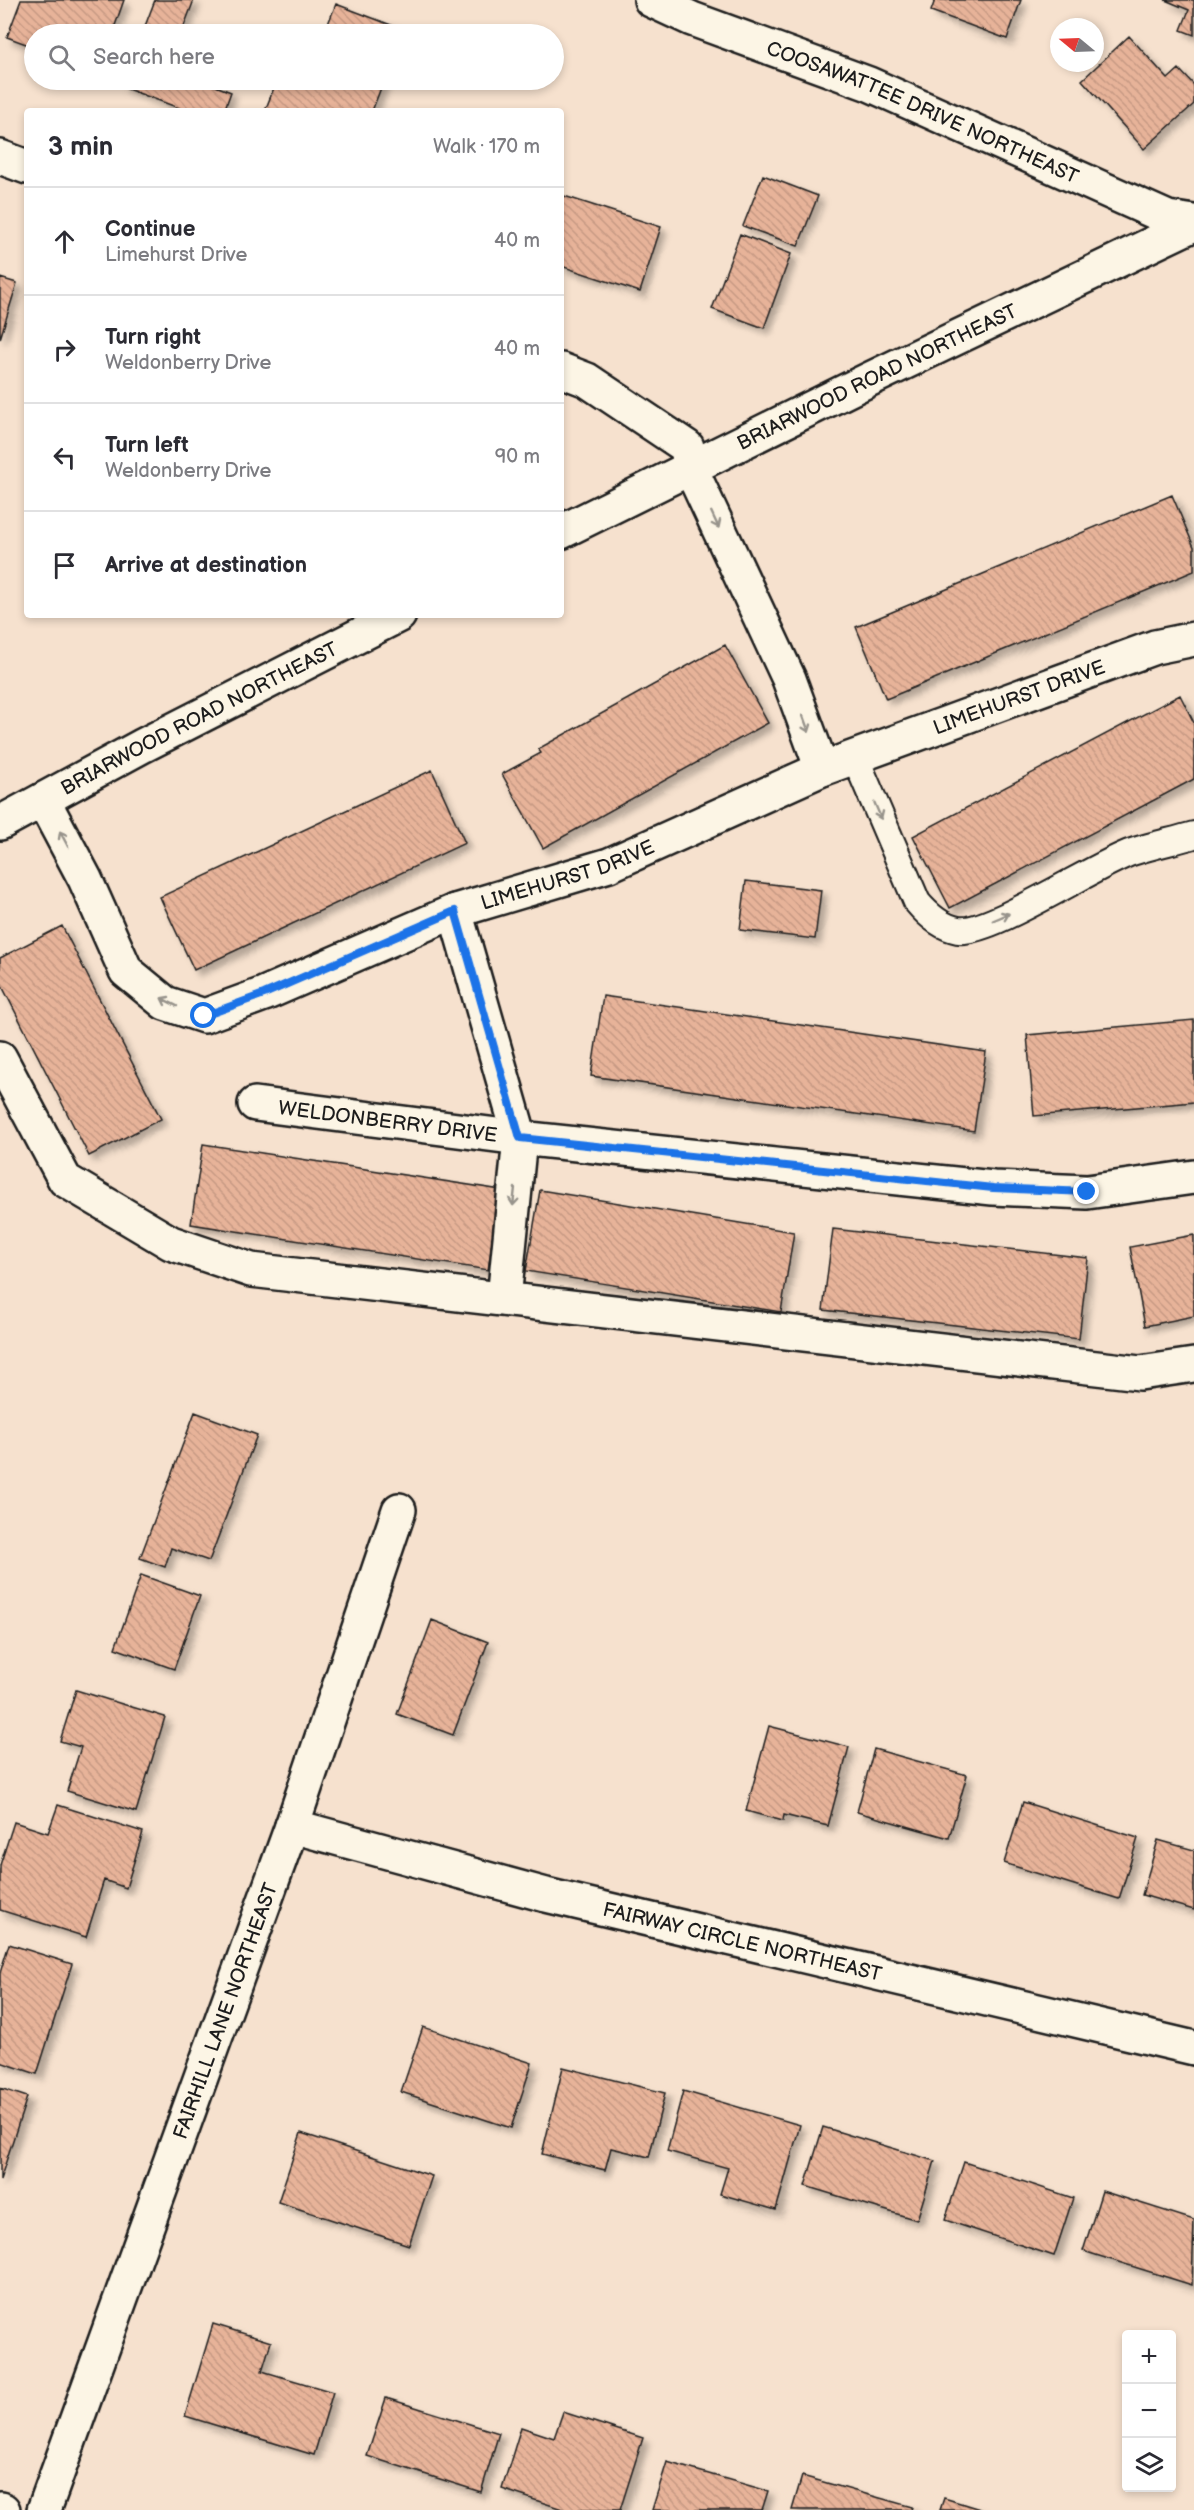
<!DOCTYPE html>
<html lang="en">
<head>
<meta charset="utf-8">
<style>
	body { margin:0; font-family:"Balsamiq Sans",sans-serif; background:#f2f2f3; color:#2b2b33 }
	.controls { position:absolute; right:18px; bottom:18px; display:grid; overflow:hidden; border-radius:6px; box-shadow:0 3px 9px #0003 }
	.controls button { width:54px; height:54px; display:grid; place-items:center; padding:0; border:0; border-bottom:2px solid #e1e1e2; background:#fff; color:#2b2b33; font:30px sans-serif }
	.compass { position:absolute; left:1050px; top:18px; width:54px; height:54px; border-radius:50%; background:#fff; box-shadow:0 3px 9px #0003; rotate:289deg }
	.stop { position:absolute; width:18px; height:18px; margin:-14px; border:4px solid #1a73e8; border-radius:50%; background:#fff }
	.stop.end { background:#1a73e8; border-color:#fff; box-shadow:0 2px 6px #0008 }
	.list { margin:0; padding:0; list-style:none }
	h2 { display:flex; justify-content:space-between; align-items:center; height:78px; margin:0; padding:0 24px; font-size:26px }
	h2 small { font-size:20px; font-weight:400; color:#7c7c81 }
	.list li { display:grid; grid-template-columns:39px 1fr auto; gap:18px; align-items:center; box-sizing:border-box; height:108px; padding:0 24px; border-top:2px solid #e1e1e2 }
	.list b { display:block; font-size:22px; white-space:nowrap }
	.list p { margin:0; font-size:20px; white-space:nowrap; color:#7c7c81 }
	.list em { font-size:20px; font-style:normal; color:#7c7c81 }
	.icon { flex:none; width:33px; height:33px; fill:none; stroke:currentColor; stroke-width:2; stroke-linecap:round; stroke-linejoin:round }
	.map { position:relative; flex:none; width:1194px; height:2510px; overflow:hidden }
	.search { position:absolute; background:#fff; box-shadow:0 3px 9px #0003; left:24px; top:24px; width:540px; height:66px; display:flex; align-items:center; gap:15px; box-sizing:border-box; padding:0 21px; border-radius:33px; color:#7c7c81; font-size:22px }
	.panel { position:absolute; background:#fff; box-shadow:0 3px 9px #0003; left:24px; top:108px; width:540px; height:510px; border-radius:6px }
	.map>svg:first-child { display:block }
	.building { fill:url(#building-back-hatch); stroke:#1c1c1c; stroke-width:1.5; filter:url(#shadow) }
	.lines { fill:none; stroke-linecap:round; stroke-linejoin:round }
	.lane-casing { stroke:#1c1c1c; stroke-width:30 }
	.street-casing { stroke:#1c1c1c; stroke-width:38 }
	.secondary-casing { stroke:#1c1c1c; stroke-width:38 }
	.lane { stroke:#fcf5e5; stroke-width:26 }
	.street { stroke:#fcf5e5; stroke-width:33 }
	.secondary { stroke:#fcf5e5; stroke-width:33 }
	.oneway { stroke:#97938b }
	.route { stroke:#1a73e8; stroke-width:8 }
	.labels { text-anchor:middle; stroke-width:4.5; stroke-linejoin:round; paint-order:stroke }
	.street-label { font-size:20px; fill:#1c1c1c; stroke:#fcf5e5 }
</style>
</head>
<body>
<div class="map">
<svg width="1194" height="2510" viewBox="0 0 1194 2510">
	<defs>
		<pattern id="building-back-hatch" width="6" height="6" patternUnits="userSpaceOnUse" patternTransform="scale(1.5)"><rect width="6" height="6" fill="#e7b399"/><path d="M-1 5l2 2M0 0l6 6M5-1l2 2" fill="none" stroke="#c69983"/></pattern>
		<filter id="shadow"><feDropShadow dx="5.5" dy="5.5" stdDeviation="3" flood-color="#0004"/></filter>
	</defs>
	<rect width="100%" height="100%" fill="#f6e1ce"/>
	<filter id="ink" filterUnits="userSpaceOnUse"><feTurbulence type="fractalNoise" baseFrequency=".0167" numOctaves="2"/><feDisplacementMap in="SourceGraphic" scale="12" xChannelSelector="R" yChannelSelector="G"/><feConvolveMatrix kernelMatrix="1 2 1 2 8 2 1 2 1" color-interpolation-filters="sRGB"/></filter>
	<g filter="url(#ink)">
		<!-- building -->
		<path class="building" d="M 21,0 L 124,0 L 112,34 L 34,34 L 34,47 L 7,37 Z
			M 155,0 L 194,0 L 181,34 L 142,34 Z
			M 935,0 L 1021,0 L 1007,39 L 931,11 Z
			M 1165,0 L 1194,0 L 1194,35 L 1181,30 L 1189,10 Z
			M 336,4 L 404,30 L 402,34 L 324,34 Z
			M 1129,36 L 1168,79 L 1179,69 L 1194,85 L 1194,104 L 1144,149 L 1082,80 Z
			M 125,80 L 215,80 L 213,85 L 231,92 L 224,111 L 187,111 L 122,87 Z
			M 277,80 L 384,80 L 372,111 L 265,111 Z
			M 763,175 L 818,196 L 798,246 L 743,226 Z
			M 561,195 L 661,227 L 640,292 L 561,266 Z
			M 740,234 L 791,254 L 764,328 L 712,309 Z
			M 0,278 L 17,283 L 0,339 Z
			M 1172,495 L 1194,547 L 1194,571 L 886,699 L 856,627 Z
			M 725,645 L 768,723 L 543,848 L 502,774 L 541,753 L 538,749 Z
			M 1180,695 L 1194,723 L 1194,779 L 950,908 L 913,836 Z
			M 432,770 L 465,843 L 194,970 L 160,897 Z
			M 746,881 L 821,890 L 815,939 L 740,930 Z
			M 62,926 L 161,1119 L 89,1156 L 0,982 L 0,958 Z
			M 603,996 L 986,1052 L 974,1131 L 591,1076 Z
			M 1194,1020 L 1194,1102 L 1034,1116 L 1027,1035 Z
			M 203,1144 L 501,1190 L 488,1270 L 191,1224 Z
			M 540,1190 L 794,1232 L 781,1312 L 526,1271 Z
			M 833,1229 L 1088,1258 L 1079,1339 L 823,1310 Z
			M 1194,1235 L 1194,1316 L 1145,1326 L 1130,1247 Z
			M 195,1412 L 257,1435 L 209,1561 L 171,1548 L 165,1567 L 140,1558 Z
			M 141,1575 L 200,1596 L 174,1669 L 115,1648 Z
			M 432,1620 L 488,1642 L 453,1735 L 397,1714 Z
			M 76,1690 L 165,1717 L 136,1812 L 67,1791 L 81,1747 L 60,1741 Z
			M 769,1726 L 849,1747 L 828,1826 L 784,1815 L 783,1821 L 746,1811 Z
			M 874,1749 L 967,1775 L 949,1838 L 857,1812 Z
			M 1023,1802 L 1138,1838 L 1119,1899 L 1004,1863 Z
			M 58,1805 L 143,1832 L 126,1888 L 104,1880 L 86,1937 L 0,1910 L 0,1865 L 14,1822 L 48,1833 Z
			M 1158,1840 L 1194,1850 L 1194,1910 L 1142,1895 Z
			M 9,1944 L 72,1964 L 37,2074 L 0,2062 L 0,1973 Z
			M 423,2027 L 532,2063 L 511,2128 L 401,2092 Z
			M 563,2067 L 665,2093 L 649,2157 L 611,2148 L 605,2170 L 542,2154 Z
			M 0,2088 L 27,2097 L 0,2180 Z
			M 683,2091 L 800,2125 L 776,2210 L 720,2194 L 728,2168 L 667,2151 Z
			M 823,2127 L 935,2161 L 917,2220 L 805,2186 Z
			M 301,2133 L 432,2176 L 409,2245 L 278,2202 Z
			M 964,2162 L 1073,2198 L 1054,2256 L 945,2220 Z
			M 1102,2191 L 1194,2220 L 1192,2285 L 1083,2251 Z
			M 213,2324 L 271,2342 L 262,2371 L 333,2392 L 314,2455 L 185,2416 Z
			M 386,2398 L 499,2433 L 481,2492 L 367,2456 Z
			M 563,2412 L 643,2438 L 620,2510 L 565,2510 L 502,2489 L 521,2427 L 554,2438 Z
			M 667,2462 L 768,2491 L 762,2510 L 652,2510 Z
			M 802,2476 L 912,2507 L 911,2510 L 792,2510 Z
			M 944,2498 L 983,2510 L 940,2510 Z"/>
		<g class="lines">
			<defs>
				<path id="lane" d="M 855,757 L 917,902 C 927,914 942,927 958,930 C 989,935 1096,864 1132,852 C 1152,845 1174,841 1194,835"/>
				<g id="street">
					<path id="s1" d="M 651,0 L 692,19 L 869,84 L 1168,218 L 1194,222"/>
					<path d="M 0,157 L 27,167"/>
					<path d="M 561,370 L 587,380 L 687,447 L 690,467 L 789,679 L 822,769"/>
					<path id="s2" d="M 43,800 L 85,879 L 126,971 L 165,1003 L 204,1016 L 264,994 L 455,911 L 609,865 L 822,769 L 1155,647 L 1194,639"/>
					<path d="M 455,911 L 520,1138 L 504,1299"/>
					<path d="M 0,1058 L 65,1180 L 171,1243 L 251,1270 L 1140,1373 L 1194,1365"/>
					<path id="s3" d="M 255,1104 L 520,1138 L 993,1188 L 1087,1192 L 1194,1177"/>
					<path id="s4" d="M 292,1826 L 546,1895 L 1194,2048"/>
					<path d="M 0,2509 L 3,2510"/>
					<path id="s5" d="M 44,2510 L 292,1826 L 399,1510"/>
				</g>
				<g id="secondary">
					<path id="s6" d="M 561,532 L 868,380 L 1194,224"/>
					<path id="s7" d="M 0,823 L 142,746 L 399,615"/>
				</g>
			</defs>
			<!-- lane casing -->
			<use href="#lane" class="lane-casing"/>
			<!-- street casing -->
			<use href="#street" class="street-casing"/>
			<!-- secondary casing -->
			<use href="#secondary" class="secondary-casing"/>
			<!-- lane -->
			<use href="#lane" class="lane"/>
			<!-- street -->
			<use href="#street" class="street"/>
			<!-- secondary -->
			<use href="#secondary" class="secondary"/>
		</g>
		<!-- one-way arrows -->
		<defs><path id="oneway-shaft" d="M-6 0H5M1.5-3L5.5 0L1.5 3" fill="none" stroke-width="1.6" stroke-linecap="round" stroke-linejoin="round" transform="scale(1.5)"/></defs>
		<g class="oneway">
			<use href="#oneway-shaft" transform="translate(715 520) rotate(65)"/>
			<use href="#oneway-shaft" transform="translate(806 724) rotate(70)"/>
			<use href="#oneway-shaft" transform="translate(878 811) rotate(67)"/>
			<use href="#oneway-shaft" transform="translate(64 839) rotate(-118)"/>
			<use href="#oneway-shaft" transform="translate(1001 917) rotate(-23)"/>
			<use href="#oneway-shaft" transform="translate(169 1002) rotate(-153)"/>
			<use href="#oneway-shaft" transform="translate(514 1197) rotate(96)"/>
		</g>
	</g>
	<g class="lines" filter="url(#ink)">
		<!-- route -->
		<path class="route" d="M 204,1016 L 264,994 L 455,911 L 520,1138 L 993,1188 L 1087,1192"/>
	</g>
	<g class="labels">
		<!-- street labels -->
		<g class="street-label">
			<text dy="7" stroke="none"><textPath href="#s1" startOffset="294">COOSAWATTEE DRIVE NORTHEAST</textPath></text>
			<text dy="7" stroke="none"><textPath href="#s6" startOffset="352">BRIARWOOD ROAD NORTHEAST</textPath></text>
			<text dy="7" stroke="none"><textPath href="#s2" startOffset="1158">LIMEHURST DRIVE</textPath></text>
			<text dy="7" stroke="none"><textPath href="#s7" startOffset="225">BRIARWOOD ROAD NORTHEAST</textPath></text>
			<text dy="7" stroke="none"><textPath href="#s2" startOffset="672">LIMEHURST DRIVE</textPath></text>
			<text dy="7" stroke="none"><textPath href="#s3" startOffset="134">WELDONBERRY DRIVE</textPath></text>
			<text dy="7" stroke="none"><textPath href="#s4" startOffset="465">FAIRWAY CIRCLE NORTHEAST</textPath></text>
			<text dy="7" stroke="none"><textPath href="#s5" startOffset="531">FAIRHILL LANE NORTHEAST</textPath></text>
		</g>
	</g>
</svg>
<div class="controls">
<button>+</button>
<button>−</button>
<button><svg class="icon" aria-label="layers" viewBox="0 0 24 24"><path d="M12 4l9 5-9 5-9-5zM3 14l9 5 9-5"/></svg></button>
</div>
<svg class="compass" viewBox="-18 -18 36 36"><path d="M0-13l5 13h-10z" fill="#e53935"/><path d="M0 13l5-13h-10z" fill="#7c7c81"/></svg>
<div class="stop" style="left:204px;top:1016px"></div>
<div class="stop end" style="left:1087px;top:1192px"></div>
<div class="search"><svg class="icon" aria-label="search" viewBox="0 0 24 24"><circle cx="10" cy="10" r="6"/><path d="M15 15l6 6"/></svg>Search here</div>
<section class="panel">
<h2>3 min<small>Walk · 170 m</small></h2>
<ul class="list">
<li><svg class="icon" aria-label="ahead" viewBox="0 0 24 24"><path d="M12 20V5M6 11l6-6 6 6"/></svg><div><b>Continue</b><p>Limehurst Drive</p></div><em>40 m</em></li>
<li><svg class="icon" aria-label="right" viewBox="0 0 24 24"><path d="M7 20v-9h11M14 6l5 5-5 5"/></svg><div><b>Turn right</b><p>Weldonberry Drive</p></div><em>40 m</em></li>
<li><svg class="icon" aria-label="left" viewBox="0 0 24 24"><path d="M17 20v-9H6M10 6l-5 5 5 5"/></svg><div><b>Turn left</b><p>Weldonberry Drive</p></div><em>90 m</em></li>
<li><svg class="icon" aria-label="arrive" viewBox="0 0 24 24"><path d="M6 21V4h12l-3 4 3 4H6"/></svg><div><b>Arrive at destination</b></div></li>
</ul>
</section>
</div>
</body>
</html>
